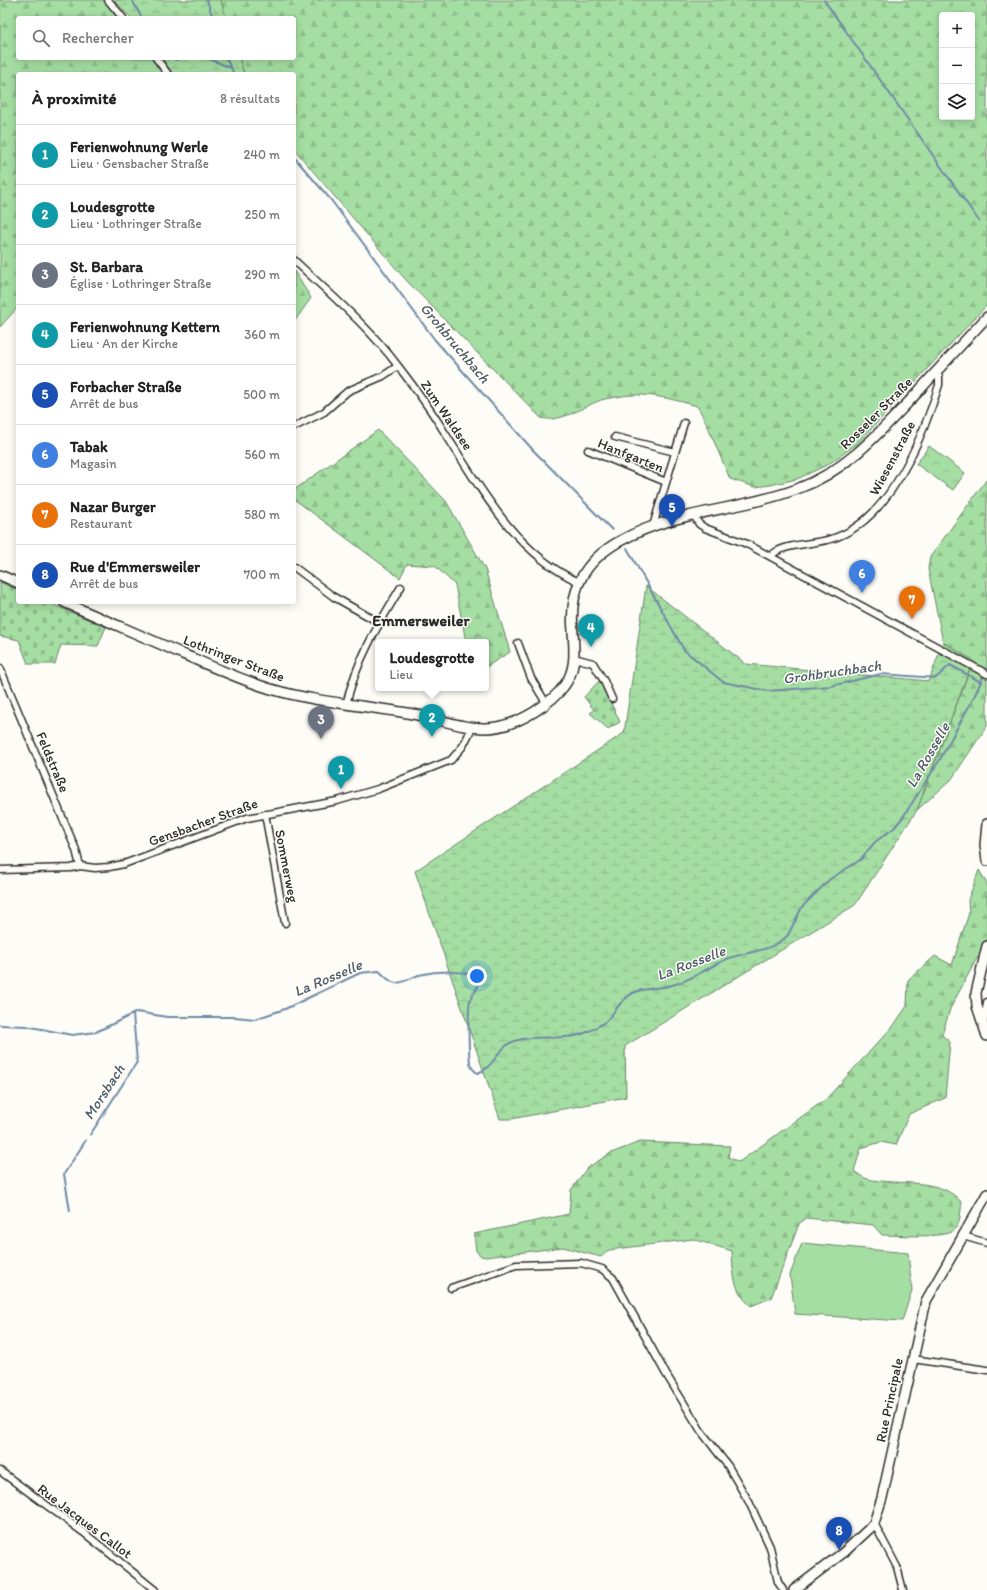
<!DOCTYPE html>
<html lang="fr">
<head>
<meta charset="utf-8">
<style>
	body { margin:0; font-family:Itim,sans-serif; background:#f6f6f6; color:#222 }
	.controls { position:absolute; right:12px; top:12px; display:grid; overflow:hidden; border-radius:4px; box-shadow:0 2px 10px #0003 }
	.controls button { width:36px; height:36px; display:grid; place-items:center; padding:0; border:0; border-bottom:1px solid #e0e0e0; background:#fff; color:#222; font:20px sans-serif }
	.you { position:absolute; left:477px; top:976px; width:14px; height:14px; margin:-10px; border:3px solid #fff; border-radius:50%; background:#1a73e8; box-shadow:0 0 0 6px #1a73e833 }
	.badge { display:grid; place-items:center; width:26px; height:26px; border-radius:50%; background:#7c3aed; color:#fff; font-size:13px; font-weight:700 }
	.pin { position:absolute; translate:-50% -33px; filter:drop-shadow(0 1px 2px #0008) }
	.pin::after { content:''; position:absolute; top:21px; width:14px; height:12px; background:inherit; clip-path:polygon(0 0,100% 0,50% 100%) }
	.popup { position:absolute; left:375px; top:639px; width:114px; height:52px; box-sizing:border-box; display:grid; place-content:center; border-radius:4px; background:#fff; filter:drop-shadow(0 1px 3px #0005); font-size:13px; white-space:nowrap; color:#767676 }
	.popup b { font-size:15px; color:#222 }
	.popup::after { content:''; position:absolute; left:50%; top:100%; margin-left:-8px; border:8px solid transparent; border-top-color:#fff }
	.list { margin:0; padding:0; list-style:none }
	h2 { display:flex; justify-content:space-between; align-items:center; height:52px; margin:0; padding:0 16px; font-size:17px }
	h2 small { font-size:13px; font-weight:400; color:#767676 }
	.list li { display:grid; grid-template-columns:26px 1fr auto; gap:12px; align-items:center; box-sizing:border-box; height:60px; padding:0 16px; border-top:1px solid #e0e0e0 }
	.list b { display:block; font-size:15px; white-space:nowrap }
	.list p { margin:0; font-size:13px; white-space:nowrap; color:#767676 }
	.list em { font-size:13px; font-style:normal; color:#767676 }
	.icon { flex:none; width:22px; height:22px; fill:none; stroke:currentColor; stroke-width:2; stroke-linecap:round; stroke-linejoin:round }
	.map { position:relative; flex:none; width:987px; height:1590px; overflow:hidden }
	.search { position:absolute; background:#fff; box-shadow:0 2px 10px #0003; left:16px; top:16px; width:280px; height:44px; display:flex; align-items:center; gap:10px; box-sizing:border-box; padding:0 14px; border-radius:4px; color:#767676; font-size:15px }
	.panel { position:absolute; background:#fff; box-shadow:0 2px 10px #0003; left:16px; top:72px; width:280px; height:532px; border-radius:4px }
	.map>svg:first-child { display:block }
	.grass { fill:#a5dea3; stroke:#688467 }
	.forest { fill:url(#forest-firs); stroke:#688467; fill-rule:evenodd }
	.wetland { fill:url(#wetland-marsh); stroke:#688467 }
	.cemetery { fill:url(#cemetery-stones); stroke:#688467 }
	.park { fill:url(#park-crowns); stroke:#688467 }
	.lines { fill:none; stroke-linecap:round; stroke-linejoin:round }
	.stream { stroke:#6e8aa5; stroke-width:2 }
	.street-casing { stroke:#2b2b2b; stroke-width:9 }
	.secondary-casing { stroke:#2b2b2b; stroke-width:12 }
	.street { stroke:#fdfcf7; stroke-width:6 }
	.secondary { stroke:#fdfcf7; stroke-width:9 }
	.labels { text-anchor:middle; stroke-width:3; stroke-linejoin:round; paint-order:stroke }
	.street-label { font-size:14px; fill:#2b2b2b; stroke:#fdfcf7 }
	.water-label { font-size:15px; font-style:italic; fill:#4d5a68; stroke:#fdfcf7 }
	.quarter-label { font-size:16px; font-weight:bold; fill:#2b2b2b; stroke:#fdfcf7 }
</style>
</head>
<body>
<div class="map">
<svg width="987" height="1590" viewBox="0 0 987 1590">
	<defs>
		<pattern id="forest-firs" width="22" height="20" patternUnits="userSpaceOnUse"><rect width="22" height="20" fill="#a5dea3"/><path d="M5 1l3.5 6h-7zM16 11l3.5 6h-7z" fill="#8ebf8c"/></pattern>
		<pattern id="wetland-marsh" width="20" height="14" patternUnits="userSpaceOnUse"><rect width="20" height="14" fill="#a5dea3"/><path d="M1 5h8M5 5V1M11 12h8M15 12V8" fill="none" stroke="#8ebf8c"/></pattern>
		<pattern id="cemetery-stones" width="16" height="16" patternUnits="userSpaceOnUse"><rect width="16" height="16" fill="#a5dea3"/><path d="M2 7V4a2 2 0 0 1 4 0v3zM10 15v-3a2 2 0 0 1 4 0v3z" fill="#8ebf8c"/></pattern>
		<pattern id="park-crowns" width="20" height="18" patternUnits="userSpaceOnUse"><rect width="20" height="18" fill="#a5dea3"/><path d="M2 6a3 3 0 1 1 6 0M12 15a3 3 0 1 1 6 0" fill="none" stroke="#8ebf8c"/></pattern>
	</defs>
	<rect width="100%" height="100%" fill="#fdfcf7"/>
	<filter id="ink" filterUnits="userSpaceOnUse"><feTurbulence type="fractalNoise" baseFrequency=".025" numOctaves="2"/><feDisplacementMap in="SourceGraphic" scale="8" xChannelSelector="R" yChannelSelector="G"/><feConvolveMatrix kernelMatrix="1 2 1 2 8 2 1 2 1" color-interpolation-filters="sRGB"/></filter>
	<g filter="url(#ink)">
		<!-- grass -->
		<path class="grass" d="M 802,1243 L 908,1253 L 912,1290 L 902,1321 L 795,1314 L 790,1275 Z"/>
		<!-- forest -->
		<path class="forest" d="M 0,0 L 112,0 L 124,18 L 18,18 L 18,58 L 158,58 L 172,74 L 18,74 L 18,307 L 0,327 Z
			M 221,0 L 987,0 L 987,305 L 857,444 L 827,465 L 797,479 L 770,485 L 755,487 L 730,479 L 704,418 L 697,406 C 672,399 644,391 617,397 C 610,398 602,399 596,402 C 580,409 559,423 541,418 L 405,279 L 294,149 L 294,74 L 244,74 L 239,58 L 294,58 L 294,18 L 226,18 ZM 942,15 L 972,15 L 972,117 L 942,117 Z
			M 294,271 L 311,298 L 294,322 Z
			M 378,430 L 446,501 L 485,569 L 510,652 L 486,667 L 486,642 L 466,642 L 455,585 L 435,566 L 407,564 L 400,578 L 294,499 L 294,490 Z
			M 987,479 L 987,726 L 951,780 L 917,810 L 973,661 L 943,642 L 928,569 L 930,557 Z
			M 979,870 L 987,884 L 987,960 L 977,958 L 950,1009 L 942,1035 L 950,1042 L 945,1098 L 909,1114 L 896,1145 L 881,1142 L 861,1148 L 854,1171 C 858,1174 863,1178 868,1179 C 897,1186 941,1176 962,1203 C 960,1212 961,1224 954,1230 C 944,1239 897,1235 882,1235 L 873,1225 L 806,1218 L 799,1224 L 771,1298 L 751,1306 C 733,1291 733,1273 732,1251 L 693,1239 L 609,1250 L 601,1257 L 563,1247 L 486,1257 L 481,1256 L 476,1251 L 474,1234 L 569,1214 L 571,1190 L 587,1168 L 611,1153 L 640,1142 L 730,1146 L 728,1157 L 739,1162 L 826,1099 L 894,1025 L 907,1006 L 908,980 L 935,956 L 952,965 L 969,913 L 968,900 Z"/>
		<!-- wetland -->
		<path class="wetland" d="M 114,0 L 221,0 L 226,18 L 131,18 Z
			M 161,58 L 239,58 L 244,74 L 172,74 Z
			M 646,586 L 746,664 L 929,681 L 943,642 L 973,660 L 917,810 L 855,905 L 625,1046 L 626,1097 L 511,1119 L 500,1119 L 415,871 L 624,733 Z"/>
		<!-- cemetery -->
		<path class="cemetery" d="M 0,582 L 18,590 L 18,602 L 47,602 L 106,627 L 98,646 L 61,645 L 55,664 L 28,664 L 19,640 L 0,636 Z
			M 600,680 L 620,722 L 608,729 L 590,713 L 594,710 L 584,697 Z"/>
		<!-- park -->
		<path class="park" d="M 929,446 L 965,473 L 953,490 L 916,464 Z"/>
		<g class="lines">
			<!-- stream -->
			<path class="stream" d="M 132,0 L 142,18
				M 207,0 L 213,18
				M 824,0 L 979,221
				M 172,58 L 176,60 L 181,58
				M 207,58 L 231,68
				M 226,58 L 234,74
				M 294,157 L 331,200 L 435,340 L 533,450 L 612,530
				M 627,548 L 684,650 L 723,682 L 768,691 L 831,686 L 881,674 L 936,678 L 950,665 L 981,682
				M 0,1025 L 26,1026 L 72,1035 L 96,1032 L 137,1012 L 167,1017 L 235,1017 L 255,1019 L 285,1009 L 360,973 L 379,971 C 384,975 390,983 396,983 C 404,983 412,977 419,975 C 432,972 470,967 477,981 C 481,988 472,993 470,1000 C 468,1008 468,1059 471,1066 C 472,1069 475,1071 477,1073 C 492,1070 496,1051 510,1043 C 532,1032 564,1043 587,1032 C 594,1029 601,1025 606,1021 C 615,1012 621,999 633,993 C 645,987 660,989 672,985 C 692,980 708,967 727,959 C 748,951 772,952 788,935 L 802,907 L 830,879 L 860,860 L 875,842 L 894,828 L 903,817 L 939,761 L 974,697 L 987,668
				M 90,1135 L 137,1062 L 133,1014
				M 70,1211 L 64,1174 L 86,1140"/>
			<defs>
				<path id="street" d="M 108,0 L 123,18
					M 156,58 L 168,74
					M 294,260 C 330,294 368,326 398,366 C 415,388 431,410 445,433 C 480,488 516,554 579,582
					M 294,427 L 324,412 L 348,391 L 383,376 L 398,366
					M 615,437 L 675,452
					M 588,450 L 666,482
					M 693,514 L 699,524 L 705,528 L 747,544 L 987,674
					M 653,526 L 684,423
					M 771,556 C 780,544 815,544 831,539 C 889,522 922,439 939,385 L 939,377 L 936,372
					M 294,567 L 334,597 L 380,623
					M 518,643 L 531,678 L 546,703
					M 574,658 L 593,663 L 604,681 L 612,699
					M 0,668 L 76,850 L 80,866
					M 346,705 C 356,661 378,625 401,587
					M 265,814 L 285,923
					M 0,870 L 71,868 L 80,866 L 95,868 L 109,867 L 124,864 L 247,818 L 337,801 L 378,789 L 451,760 L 463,746 L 472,728
					M 984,1024 L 987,1002
					M 963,1236 L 987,1243
					M 451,1288 L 516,1265 L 581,1263 L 602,1269 L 613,1278 L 666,1374 L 701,1431 L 728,1466 L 749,1502 L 770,1547 L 778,1582 L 783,1590
					M 913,1359 L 987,1370
					M 0,1471 L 83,1532 L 155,1590
					M 874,1523 L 897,1567 L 903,1590"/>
				<path id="secondary" d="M 0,575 L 18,583
					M 64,602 C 104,620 145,637 185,655 C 213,667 241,680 271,689 C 315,702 361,705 407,713 C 458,721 484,743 534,712 C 545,705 556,697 564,686 C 577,669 574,650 573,631 C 569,589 584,561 620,541 C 675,510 739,511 797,489 C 847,471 881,431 917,393 C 940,367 964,342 987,317
					M 987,824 L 985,845 L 987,861
					M 987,946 L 976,993 L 977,1006 L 987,1036
					M 794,1590 L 844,1552 L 869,1529 L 874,1523 L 882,1498 L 926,1301 L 987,1194"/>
			</defs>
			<!-- street casing -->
			<use href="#street" class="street-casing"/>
			<!-- secondary casing -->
			<use href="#secondary" class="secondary-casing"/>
			<!-- street -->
			<use href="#street" class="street"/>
			<!-- secondary -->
			<use href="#secondary" class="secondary"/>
		</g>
	</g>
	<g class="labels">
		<!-- street labels -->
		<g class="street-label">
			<text transform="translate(876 413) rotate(-45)" y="5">Rosseler Straße</text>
			<text transform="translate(447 415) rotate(56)" y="5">Zum Waldsee</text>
			<text transform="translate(631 455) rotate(22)" y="5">Hanfgarten</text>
			<text transform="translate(892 458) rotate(-62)" y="5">Wiesenstraße</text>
			<text transform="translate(234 658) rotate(21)" y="5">Lothringer Straße</text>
			<text transform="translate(53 762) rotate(67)" y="5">Feldstraße</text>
			<text transform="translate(203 822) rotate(-20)" y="5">Gensbacher Straße</text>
			<text transform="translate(287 866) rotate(79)" y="5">Sommerweg</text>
			<text transform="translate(889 1400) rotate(-78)" y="5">Rue Principale</text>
			<text transform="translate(85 1521) rotate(37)" y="5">Rue Jacques Callot</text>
		</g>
		<!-- water labels -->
		<g class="water-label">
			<text transform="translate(455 343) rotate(50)" y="5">Grohbruchbach</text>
			<text transform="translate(832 672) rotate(-8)" y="5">Grohbruchbach</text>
			<text transform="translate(928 755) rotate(-60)" y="5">La Rosselle</text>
			<text transform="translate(691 963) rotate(-21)" y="5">La Rosselle</text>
			<text transform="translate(328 978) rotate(-23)" y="5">La Rosselle</text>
			<text transform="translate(104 1092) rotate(-57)" y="5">Morsbach</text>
		</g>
		<!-- quarter labels -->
		<g class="quarter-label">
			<text x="421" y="626">Emmersweiler</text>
		</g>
	</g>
</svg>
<div class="controls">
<button>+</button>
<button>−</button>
<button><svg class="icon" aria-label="layers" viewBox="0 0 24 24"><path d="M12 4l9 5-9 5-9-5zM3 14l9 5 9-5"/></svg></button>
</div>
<div class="you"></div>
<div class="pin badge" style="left:341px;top:789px;background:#0f9aa8">1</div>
<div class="pin badge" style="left:432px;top:737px;background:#0f9aa8">2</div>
<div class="popup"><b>Loudesgrotte</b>Lieu</div>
<div class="pin badge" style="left:321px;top:739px;background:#6b7280">3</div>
<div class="pin badge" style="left:591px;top:647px;background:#0f9aa8">4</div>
<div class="pin badge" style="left:672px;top:527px;background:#1a4fb4">5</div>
<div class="pin badge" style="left:862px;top:593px;background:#3f7fe0">6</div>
<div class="pin badge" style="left:912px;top:619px;background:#e8710a">7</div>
<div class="pin badge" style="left:839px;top:1550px;background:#1a4fb4">8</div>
<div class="search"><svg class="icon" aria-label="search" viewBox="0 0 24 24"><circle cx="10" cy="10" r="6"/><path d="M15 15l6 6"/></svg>Rechercher</div>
<section class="panel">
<h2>À proximité<small>8 résultats</small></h2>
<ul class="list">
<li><span class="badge" style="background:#0f9aa8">1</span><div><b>Ferienwohnung Werle</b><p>Lieu · Gensbacher Straße</p></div><em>240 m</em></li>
<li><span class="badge" style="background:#0f9aa8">2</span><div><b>Loudesgrotte</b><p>Lieu · Lothringer Straße</p></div><em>250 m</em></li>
<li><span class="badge" style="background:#6b7280">3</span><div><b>St. Barbara</b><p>Église · Lothringer Straße</p></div><em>290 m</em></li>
<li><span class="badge" style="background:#0f9aa8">4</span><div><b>Ferienwohnung Kettern</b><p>Lieu · An der Kirche</p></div><em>360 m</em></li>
<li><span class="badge" style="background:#1a4fb4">5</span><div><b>Forbacher Straße</b><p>Arrêt de bus</p></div><em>500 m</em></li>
<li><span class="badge" style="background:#3f7fe0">6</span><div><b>Tabak</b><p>Magasin</p></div><em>560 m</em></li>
<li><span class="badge" style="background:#e8710a">7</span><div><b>Nazar Burger</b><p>Restaurant</p></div><em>580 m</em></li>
<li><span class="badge" style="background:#1a4fb4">8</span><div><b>Rue d'Emmersweiler</b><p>Arrêt de bus</p></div><em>700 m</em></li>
</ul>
</section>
</div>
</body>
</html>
